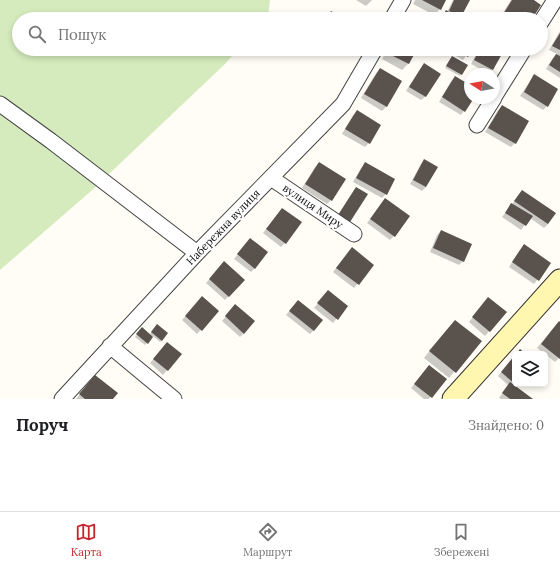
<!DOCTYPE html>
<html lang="uk">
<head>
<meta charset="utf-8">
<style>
	body { margin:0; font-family:Lora,serif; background:#f6f6f6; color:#202124 }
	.controls { position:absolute; right:12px; bottom:12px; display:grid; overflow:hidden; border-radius:6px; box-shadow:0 2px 6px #0003 }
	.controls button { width:36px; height:36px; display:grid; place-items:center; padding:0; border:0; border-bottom:1px solid #e0e0e0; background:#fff; color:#202124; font:20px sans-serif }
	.compass { position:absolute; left:464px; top:68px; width:36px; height:36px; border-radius:50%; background:#fff; box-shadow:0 2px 6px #0003; rotate:281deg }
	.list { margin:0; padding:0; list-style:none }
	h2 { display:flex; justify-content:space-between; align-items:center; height:52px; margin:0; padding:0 16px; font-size:17px }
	h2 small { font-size:13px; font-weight:400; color:#757577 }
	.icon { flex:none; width:22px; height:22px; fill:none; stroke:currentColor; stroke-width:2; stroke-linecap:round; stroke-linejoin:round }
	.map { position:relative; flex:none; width:560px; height:399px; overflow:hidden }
	.search { position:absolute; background:#fff; box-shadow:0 2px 6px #0003; left:12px; right:12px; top:12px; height:44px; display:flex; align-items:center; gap:10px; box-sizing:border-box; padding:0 14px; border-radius:22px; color:#757577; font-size:15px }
	.sheet { height:112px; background:#fff }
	nav { display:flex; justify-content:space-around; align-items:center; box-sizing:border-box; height:56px; border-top:1px solid #e0e0e0; background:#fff; font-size:11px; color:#757577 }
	nav a { display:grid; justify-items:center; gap:2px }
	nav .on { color:#c4262e }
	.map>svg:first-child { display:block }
	.green { fill:#d5ebbd }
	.shadow { fill:#0003 }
	.building { fill:#5a524d }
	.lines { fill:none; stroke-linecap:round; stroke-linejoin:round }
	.street-casing { stroke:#444; stroke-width:17 }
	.secondary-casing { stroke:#333; stroke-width:23 }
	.street { stroke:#fff; stroke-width:15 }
	.secondary { stroke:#fff6b0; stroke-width:21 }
	.labels { text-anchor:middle; stroke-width:4; stroke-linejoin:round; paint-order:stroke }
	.street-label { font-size:11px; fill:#111; stroke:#fff }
</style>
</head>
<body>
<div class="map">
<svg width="560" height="399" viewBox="0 0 560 399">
	<rect width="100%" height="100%" fill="#fffdf5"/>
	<!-- green -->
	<path class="green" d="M 0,0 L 270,0 L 268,16 L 265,19 L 19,19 L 19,49 L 238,49 L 225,64 L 90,192 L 0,270 Z"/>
	<!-- shadow -->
	<path class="shadow" d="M 356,0 L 372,0 L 366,6 Z
		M 415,0 L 445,0 L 440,9 L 434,15 L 413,4 Z
		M 453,0 L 469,0 L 458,19 L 440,19 L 446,12 L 447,12 Z
		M 511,0 L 532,0 L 531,19 L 499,19 Z
		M 560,31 L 560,78 L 546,69 L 552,59 L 557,54 L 549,50 Z
		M 388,49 L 416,49 L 408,64 L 402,70 L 382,59 Z
		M 457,49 L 471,49 L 463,60 L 454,55 Z
		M 479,49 L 495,49 L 492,69 L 488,73 L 471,64 Z
		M 450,59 L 461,75 L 460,76 L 445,68 Z
		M 424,65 L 439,74 L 425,97 L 421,100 L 406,91 L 420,69 Z
		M 380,69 L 401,82 L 386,107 L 382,111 L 361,98 L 376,73 Z
		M 535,76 L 547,106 L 543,110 L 520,96 L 531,80 Z
		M 455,77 L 470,87 L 470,98 L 472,98 L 461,115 L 439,102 L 451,81 Z
		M 502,106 L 515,143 L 511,147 L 485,132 L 498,110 Z
		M 357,111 L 380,125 L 369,143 L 365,147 L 342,134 L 353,115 Z
		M 425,160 L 426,187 L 422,191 L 410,184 L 421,164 Z
		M 319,163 L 331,200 L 327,204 L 302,188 L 315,167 Z
		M 365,164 L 386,194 L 382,198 L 353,182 L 361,168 Z
		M 522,191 L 548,224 L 544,228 L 530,218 L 521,230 L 502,217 Z
		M 382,204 L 394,236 L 390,240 L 367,223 Z
		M 279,213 L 285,243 L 281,247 L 263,233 Z
		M 441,231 L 463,261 L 459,265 L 430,252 L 437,235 Z
		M 247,243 L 255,268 L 251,272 L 234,259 Z
		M 520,250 L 550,264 L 534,284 L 509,267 Z
		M 348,253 L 373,265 L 354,288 L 333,272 Z
		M 220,267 L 229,296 L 225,300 L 206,283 Z
		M 328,291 L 347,306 L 333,323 L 314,308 Z
		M 199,302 L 218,311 L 197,334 L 182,320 Z
		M 485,302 L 505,313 L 485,336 L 469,322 Z
		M 295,305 L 314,330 L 310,334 L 286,315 Z
		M 232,309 L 244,333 L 240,337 L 222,321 Z
		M 560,323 L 560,357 L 555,362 L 537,348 L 555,326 Z
		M 156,327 L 162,340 L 160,342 L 153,336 L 145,345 L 135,337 L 142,329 L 149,335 Z
		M 449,327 L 480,341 L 449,378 L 424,358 Z
		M 164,347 L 181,354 L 163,375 L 150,363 Z
		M 515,356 L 515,384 L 518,384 L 515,387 L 531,399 L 501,399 L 499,398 L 508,385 L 498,376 Z
		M 426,370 L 446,379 L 429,399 L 424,399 L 411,388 Z
		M 92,380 L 111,399 L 76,399 Z"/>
	<!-- building -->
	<path class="building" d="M 422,0 L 446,0 L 441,10 Z
		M 454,0 L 470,0 L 461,17 L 449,11 Z
		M 512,0 L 534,0 L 541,5 L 532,19 L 500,19 Z
		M 446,10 L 460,19 L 441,19 Z
		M 331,11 L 345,19 L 327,19 Z
		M 408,14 L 417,19 L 406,19 Z
		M 560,33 L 560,50 L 552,46 Z
		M 389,49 L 417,49 L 409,64 L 387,53 Z
		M 458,49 L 473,49 L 468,57 L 457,50 Z
		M 480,49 L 497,49 L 503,52 L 493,70 L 474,60 Z
		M 556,54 L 560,56 L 560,72 L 549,65 Z
		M 452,56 L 468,65 L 462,75 L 446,66 Z
		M 424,63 L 441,74 L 426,97 L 409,87 Z
		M 380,68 L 402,81 L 387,107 L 364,94 Z
		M 534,74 L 558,89 L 548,107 L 524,92 Z
		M 455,76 L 470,85 L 470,98 L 474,98 L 465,112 L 442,97 Z
		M 502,105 L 529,121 L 516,144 L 488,128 Z
		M 357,110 L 381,125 L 370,144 L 345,129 Z
		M 424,159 L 438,167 L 426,187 L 413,180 Z
		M 319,162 L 346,179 L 332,201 L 305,184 Z
		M 365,162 L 395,179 L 387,195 L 356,178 Z
		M 356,187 L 368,194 L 350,222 L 338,215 Z
		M 522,190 L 556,213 L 548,224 L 514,201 Z
		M 385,198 L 410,216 L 395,237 L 370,219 Z
		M 511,203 L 533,216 L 526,226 L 505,213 Z
		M 282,208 L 302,222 L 286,244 L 266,229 Z
		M 441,230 L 472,244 L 464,262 L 433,248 Z
		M 250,238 L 268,252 L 255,269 L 237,254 Z
		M 524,244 L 551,263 L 539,281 L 512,262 Z
		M 352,247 L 374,265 L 359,285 L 336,268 Z
		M 224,261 L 245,280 L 229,297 L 209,279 Z
		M 328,290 L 348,306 L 338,320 L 317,303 Z
		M 202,296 L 219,311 L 202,331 L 185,316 Z
		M 488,297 L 507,312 L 490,332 L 472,317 Z
		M 298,300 L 323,320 L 314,331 L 289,311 Z
		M 235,304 L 255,321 L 244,334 L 225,316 Z
		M 455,320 L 482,341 L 456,373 L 429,351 Z
		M 559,321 L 560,322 L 560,359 L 541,344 Z
		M 157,324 L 168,333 L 162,341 L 151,332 Z
		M 142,327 L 153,337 L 148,344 L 136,334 Z
		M 167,342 L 182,354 L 168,371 L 153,359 Z
		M 520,349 L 526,354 L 516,354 Z
		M 515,355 L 515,384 L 501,372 Z
		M 429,365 L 447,379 L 432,398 L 414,384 Z
		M 95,375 L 118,393 L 113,399 L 85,399 L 79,394 Z
		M 510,382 L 533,399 L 510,399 L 502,393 Z"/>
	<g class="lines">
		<defs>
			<path id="street" d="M 392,19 L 403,0
				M 541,22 L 555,0
				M 494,97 L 524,49
				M 0,104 L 51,141 L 197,253
				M 477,125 L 494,98
				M 271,178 L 354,234
				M 110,346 L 174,399
				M 62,399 L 197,253 L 343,104 L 375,49"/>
			<path id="secondary" d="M 453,399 L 560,280"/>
		</defs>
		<!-- street casing -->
		<use href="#street" class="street-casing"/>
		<!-- secondary casing -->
		<use href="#secondary" class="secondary-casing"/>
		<!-- street -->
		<use href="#street" class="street"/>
		<!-- secondary -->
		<use href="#secondary" class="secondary"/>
	</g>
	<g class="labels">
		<!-- street labels -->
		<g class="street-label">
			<text transform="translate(313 206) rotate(34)" y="4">вулиця Миру</text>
			<text transform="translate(223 227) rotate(-46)" y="4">Набережна вулиця</text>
		</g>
	</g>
</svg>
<div class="controls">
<button><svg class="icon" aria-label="layers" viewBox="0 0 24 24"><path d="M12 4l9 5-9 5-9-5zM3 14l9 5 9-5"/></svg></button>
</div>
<svg class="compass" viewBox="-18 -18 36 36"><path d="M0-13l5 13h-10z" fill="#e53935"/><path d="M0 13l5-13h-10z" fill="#757577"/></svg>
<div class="search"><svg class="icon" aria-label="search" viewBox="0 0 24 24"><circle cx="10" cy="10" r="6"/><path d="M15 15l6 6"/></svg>Пошук</div>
</div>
<section class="sheet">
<h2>Поруч<small>Знайдено: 0</small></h2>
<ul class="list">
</ul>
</section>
<nav>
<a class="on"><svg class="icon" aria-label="map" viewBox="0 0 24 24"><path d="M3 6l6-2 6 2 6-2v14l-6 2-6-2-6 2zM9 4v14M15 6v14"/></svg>Карта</a>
<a><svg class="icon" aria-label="directions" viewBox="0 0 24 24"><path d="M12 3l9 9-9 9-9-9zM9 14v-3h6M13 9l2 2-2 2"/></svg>Маршрут</a>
<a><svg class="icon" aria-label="saved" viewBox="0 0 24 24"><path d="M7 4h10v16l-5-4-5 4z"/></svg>Збережені</a>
</nav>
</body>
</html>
